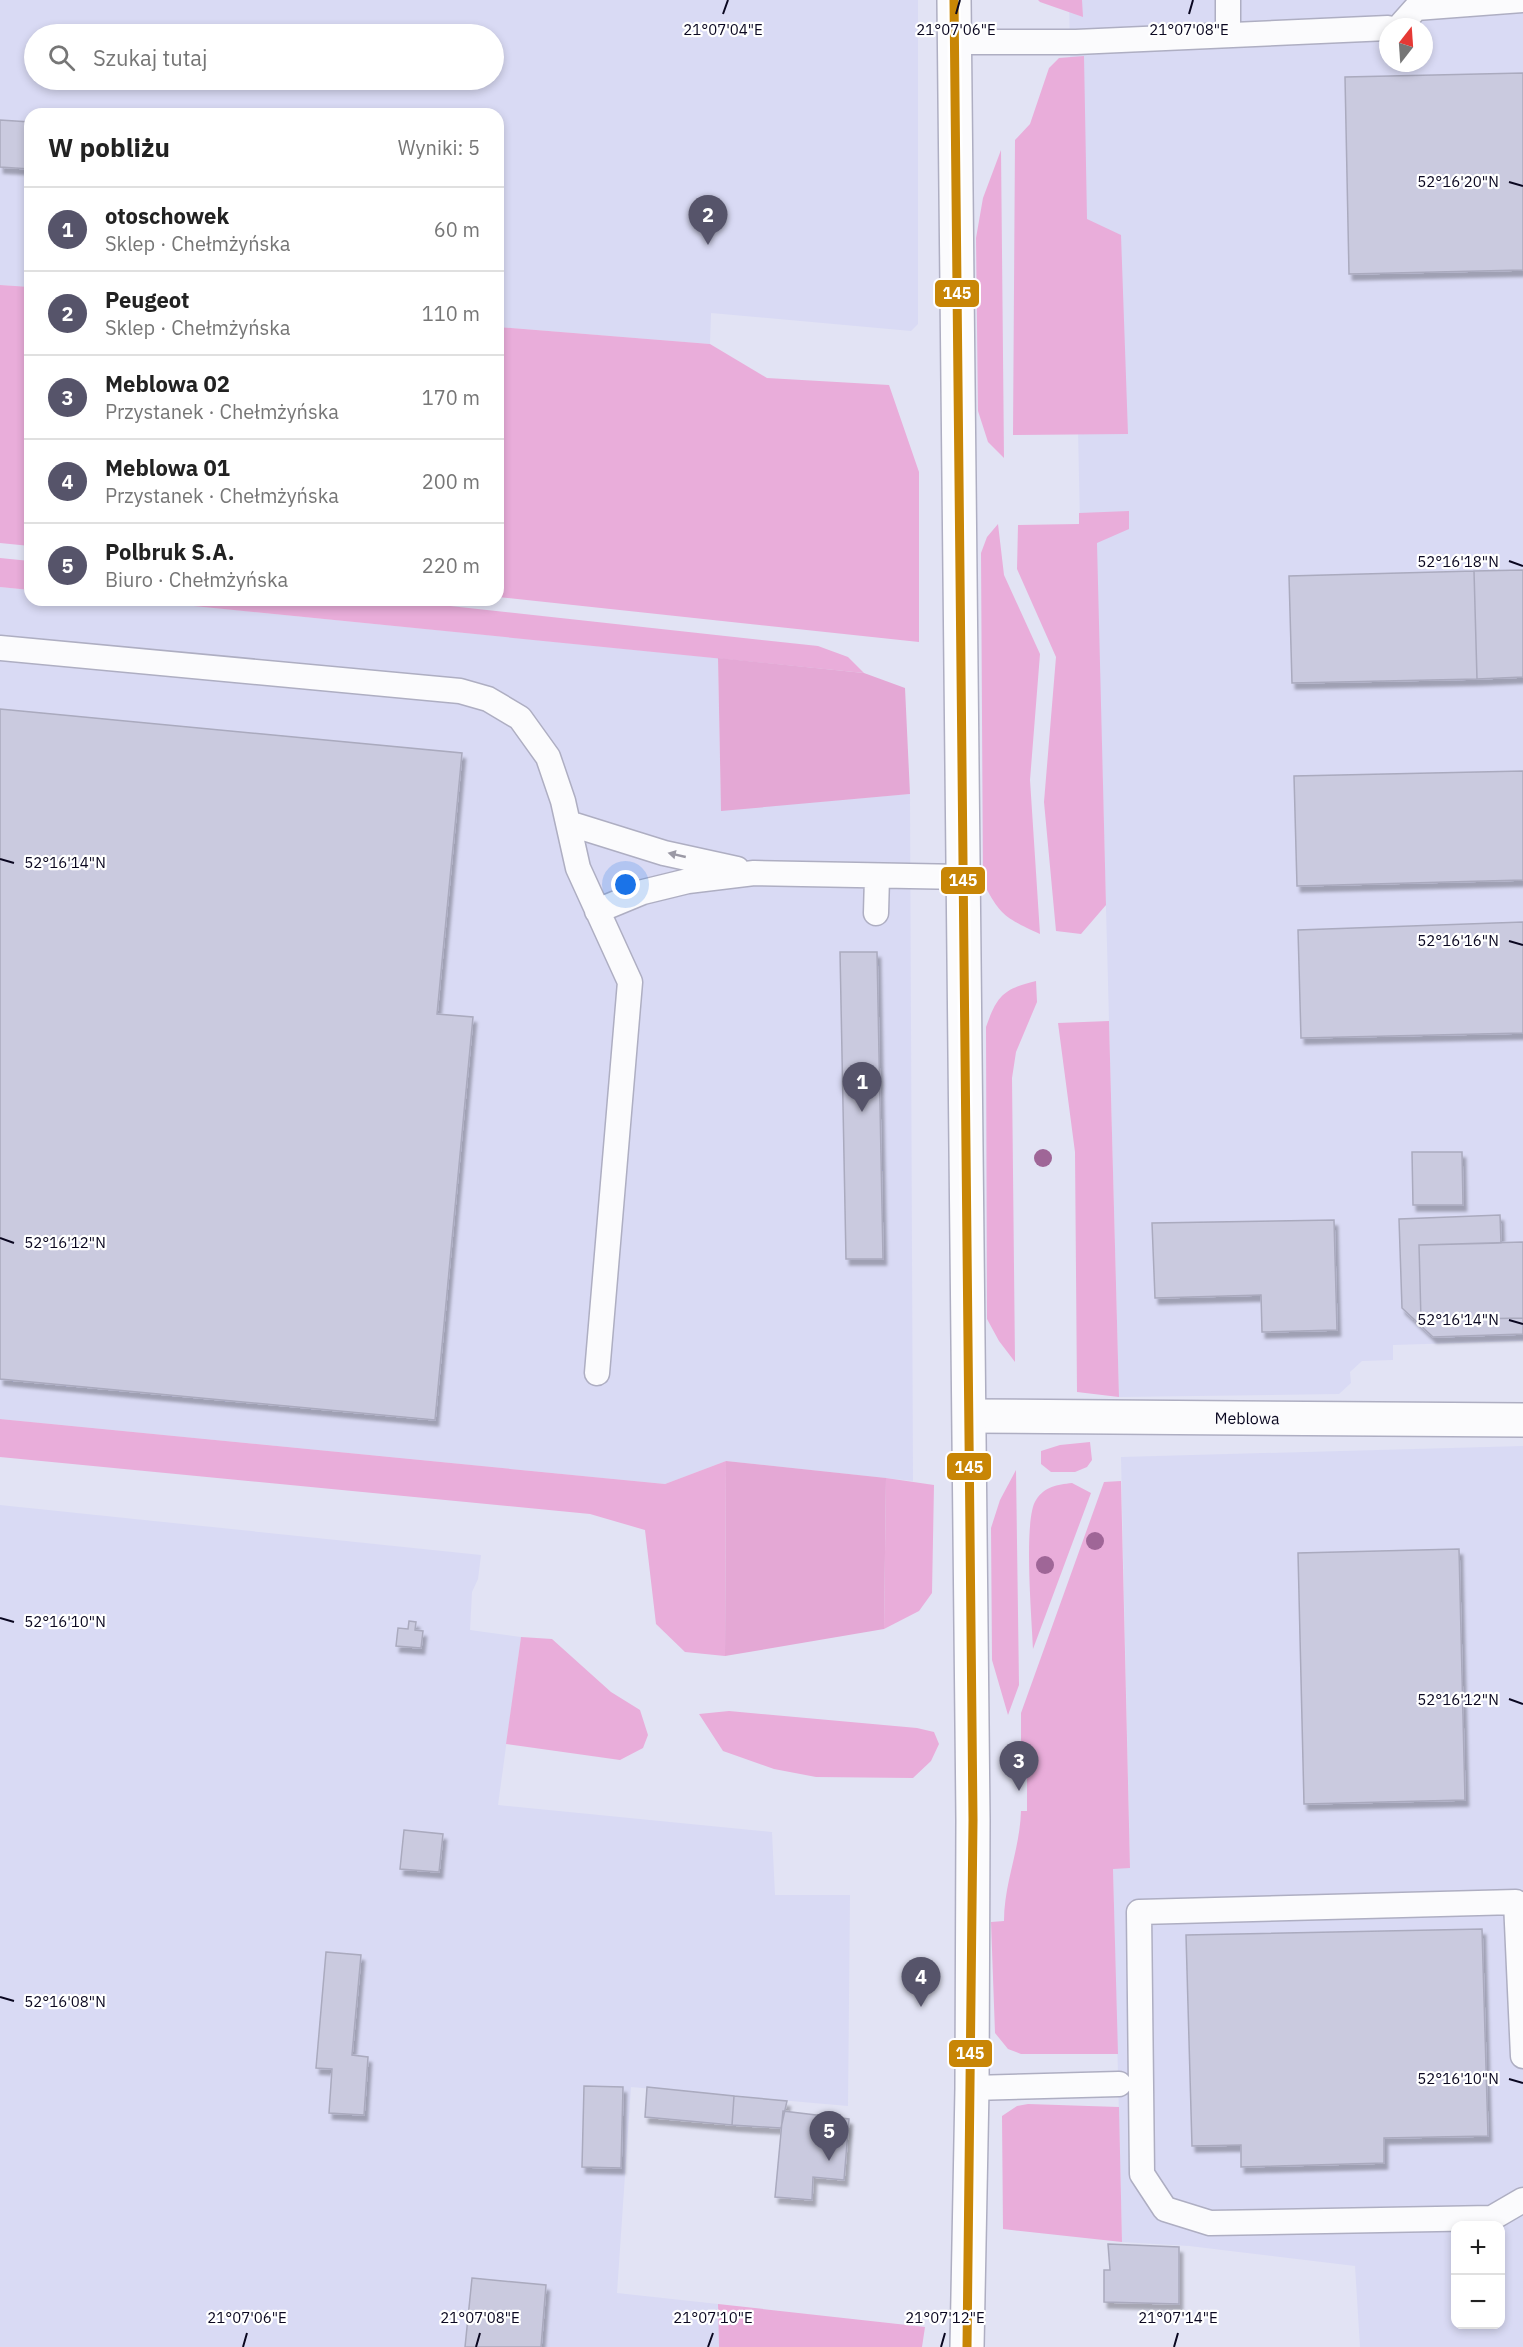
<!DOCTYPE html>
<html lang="pl">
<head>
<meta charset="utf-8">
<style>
	body { margin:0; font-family:"IBM Plex Sans",sans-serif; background:#f2f2f2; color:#222 }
	.controls { position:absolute; right:18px; bottom:18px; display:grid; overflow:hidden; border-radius:12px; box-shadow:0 3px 9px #0003 }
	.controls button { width:54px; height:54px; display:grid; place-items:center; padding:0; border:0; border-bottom:2px solid #e0e0e0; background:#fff; color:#222; font:30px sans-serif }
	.compass { position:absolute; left:1379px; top:18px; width:54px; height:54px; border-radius:50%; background:#fff; box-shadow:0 3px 9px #0003; rotate:17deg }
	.you { position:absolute; left:626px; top:885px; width:21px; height:21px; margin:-15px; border:4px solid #fff; border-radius:50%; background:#1a73e8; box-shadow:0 0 0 9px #1a73e833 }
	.badge { display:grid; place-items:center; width:39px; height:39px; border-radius:50%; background:#56546a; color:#fff; font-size:20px; font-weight:700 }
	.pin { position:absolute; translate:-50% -50px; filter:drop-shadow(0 2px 3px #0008) }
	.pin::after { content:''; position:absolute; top:32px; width:21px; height:18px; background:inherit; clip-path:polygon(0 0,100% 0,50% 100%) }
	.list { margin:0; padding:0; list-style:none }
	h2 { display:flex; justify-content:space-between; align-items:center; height:78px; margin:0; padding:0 24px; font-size:26px }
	h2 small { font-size:20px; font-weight:400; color:#767676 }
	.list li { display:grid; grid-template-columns:39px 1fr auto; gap:18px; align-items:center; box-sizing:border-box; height:84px; padding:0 24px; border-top:2px solid #e0e0e0 }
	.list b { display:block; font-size:22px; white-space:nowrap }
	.list p { margin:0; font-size:20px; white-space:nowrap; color:#767676 }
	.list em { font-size:20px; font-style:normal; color:#767676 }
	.icon { flex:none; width:33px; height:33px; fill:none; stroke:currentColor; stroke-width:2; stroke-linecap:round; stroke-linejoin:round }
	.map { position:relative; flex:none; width:1523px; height:2347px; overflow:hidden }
	.search { position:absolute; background:#fff; box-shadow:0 3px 9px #0003; left:24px; top:24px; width:480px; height:66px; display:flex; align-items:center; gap:15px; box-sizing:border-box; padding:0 21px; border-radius:33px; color:#767676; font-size:22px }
	.panel { position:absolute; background:#fff; box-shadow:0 3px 9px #0003; left:24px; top:108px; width:480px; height:498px; border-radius:18px }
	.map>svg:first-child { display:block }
	.built { fill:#d9daf4; fill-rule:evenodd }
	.green { fill:#e9adda }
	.forest { fill:#e4a8d5 }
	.building { fill:#cacadf; stroke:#aaaabe; stroke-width:1.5; filter:url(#shadow) }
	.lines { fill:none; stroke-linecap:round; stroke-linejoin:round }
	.lane-casing { stroke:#aeaec2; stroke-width:27 }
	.street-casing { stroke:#aeaec2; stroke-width:36 }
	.secondary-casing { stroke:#aeaec2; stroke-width:36 }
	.lane { stroke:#fbfbfd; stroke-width:24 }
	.street { stroke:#fbfbfd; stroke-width:33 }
	.secondary { stroke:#fbfbfd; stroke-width:33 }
	.bus-1-casing { stroke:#fff; stroke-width:14 }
	.bus-1 { stroke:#c88606; stroke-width:9 }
	.tree { fill:#9f6697 }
	.oneway { fill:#9b99a5 }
	.ticks { fill:none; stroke:#0a0720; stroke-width:2 }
	.labels { text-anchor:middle; stroke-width:4.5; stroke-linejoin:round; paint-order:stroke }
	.street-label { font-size:16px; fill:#0a0720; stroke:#fff }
	.ticks-label { font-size:15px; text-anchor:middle; fill:#0a0720; stroke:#fff; stroke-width:4.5; stroke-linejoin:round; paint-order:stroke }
	.line-badge { stroke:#fff; stroke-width:2 }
	.badge-label { font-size:16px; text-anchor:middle; font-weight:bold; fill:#fff }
</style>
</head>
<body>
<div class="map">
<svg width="1523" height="2347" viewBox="0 0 1523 2347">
	<defs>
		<filter id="shadow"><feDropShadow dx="3.5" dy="6" stdDeviation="1.5" flood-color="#0004"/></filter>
	</defs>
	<rect width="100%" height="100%" fill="#e2e3f4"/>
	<!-- built -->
	<path class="built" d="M 0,0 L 918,0 L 918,324 L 911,331 L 711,313 L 710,344 L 498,327 L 498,114 L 30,114 L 30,287 L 0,285 ZM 34,34 L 494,34 L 494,80 L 34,80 Z
		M 1069,0 L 1523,0 L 1523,1341 L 1393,1345 L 1393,1360 L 1362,1361 L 1350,1372 L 1351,1383 L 1339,1394 L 1119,1397 L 1102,757 L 1080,524 ZM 1388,27 L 1424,27 L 1424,63 L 1388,63 Z
		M 0,587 L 30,590 L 30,600 L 134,600 L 718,658 L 721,810 L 910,794 L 913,1481 L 726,1461 L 665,1484 L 0,1419 Z
		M 1523,1446 L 1523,2347 L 1360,2347 L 1355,2266 L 1189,2246 L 1122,2242 L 1113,1868 L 1130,1867 L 1121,1457 ZM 1456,2226 L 1500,2226 L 1500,2324 L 1456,2324 Z
		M 0,1505 L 481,1555 L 478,1579 L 472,1592 L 470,1630 L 521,1637 L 498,1805 L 772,1832 L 775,1895 L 850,1895 L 848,2106 L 631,2087 L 617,2293 L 718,2304 L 719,2347 L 0,2347 Z"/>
	<!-- green -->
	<path class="green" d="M 1038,0 L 1082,0 L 1083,17 L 1040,2 Z
		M 1084,56 L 1087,219 L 1121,235 L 1128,434 L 1013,435 L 1015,140 L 1030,124 L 1049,68 L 1059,58 Z
		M 1001,150 L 1004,458 L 988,442 L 978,411 L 976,238 L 983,198 Z
		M 0,285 L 30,287 L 30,546 L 0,543 Z
		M 498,327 L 710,344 L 767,378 L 889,385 L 919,472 L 919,642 L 498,597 Z
		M 1129,511 L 1129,529 L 1097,543 L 1106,905 L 1081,934 L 1056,931 L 1044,802 L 1056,657 L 1017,569 L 1018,525 L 1079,524 L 1079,513 Z
		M 998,524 L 1004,575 L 1040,654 L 1030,780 L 1040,934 C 1006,918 1000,916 983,882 L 981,553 L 987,537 Z
		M 0,558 L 30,561 L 30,590 L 0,587 Z
		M 134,600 L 395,600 L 818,646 L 848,657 L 864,673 Z
		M 1036,981 L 1037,1002 L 1016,1052 L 1012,1078 L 1015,1362 L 999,1341 L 987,1319 L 986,1027 C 997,996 1003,989 1036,981 Z
		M 1109,1021 L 1119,1397 L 1077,1392 L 1075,1152 L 1058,1023 Z
		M 0,1419 L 665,1484 L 726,1461 L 725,1656 L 685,1652 L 656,1624 L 645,1530 L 590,1514 L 0,1457 Z
		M 1090,1442 L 1092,1460 L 1087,1467 L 1075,1472 L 1051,1472 L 1041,1464 L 1041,1451 L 1060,1445 Z
		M 1016,1470 L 1019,1685 L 1008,1715 L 992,1660 L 991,1528 L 1000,1500 Z
		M 886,1478 L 934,1485 L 932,1593 L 919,1611 L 884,1629 Z
		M 1121,1481 L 1130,1868 L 1113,1869 L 1118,2054 L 1021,2054 L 1008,2049 L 995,2033 L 991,1922 L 1004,1921 C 1004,1883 1020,1849 1021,1811 L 1027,1811 L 1027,1774 L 1021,1773 L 1021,1713 L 1104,1482 Z
		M 1072,1483 L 1091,1493 L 1033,1649 C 1032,1620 1023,1519 1036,1500 C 1045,1486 1057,1485 1072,1483 Z
		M 521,1637 L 552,1639 L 611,1692 L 640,1710 L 648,1735 L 643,1748 L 620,1760 L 506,1744 Z
		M 729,1711 L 917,1728 L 934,1732 L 939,1744 L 931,1761 L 913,1778 L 816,1777 L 774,1769 L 723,1751 L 699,1714 Z
		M 1028,2104 L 1119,2107 L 1122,2242 L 1003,2229 L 1002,2116 L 1017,2106 Z
		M 718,2304 L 925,2327 L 922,2347 L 719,2347 Z"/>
	<!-- forest -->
	<path class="forest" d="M 718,658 L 864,673 L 905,688 L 910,794 L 721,811 Z
		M 726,1461 L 886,1478 L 884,1629 L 725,1656 Z"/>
	<!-- building -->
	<path class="building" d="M 1523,73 L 1523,270 L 1349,274 L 1345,77 Z
		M 0,120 L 30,122 L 30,169 L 0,167 Z
		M 1523,570 L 1523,677 L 1477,679 L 1474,571 Z
		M 1474,571 L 1477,679 L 1292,683 L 1289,576 Z
		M 0,709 L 462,753 L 437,1014 L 473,1017 L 435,1420 L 0,1379 Z
		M 1523,771 L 1523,880 L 1297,886 L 1294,776 Z
		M 1523,922 L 1523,1033 L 1301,1038 L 1298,930 Z
		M 840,952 L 877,952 L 883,1259 L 846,1259 Z
		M 1412,1152 L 1462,1152 L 1463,1205 L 1413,1205 Z
		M 1500,1215 L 1501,1243 L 1419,1245 L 1421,1320 L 1523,1318 L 1523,1334 L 1433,1337 L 1402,1308 L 1399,1219 Z
		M 1334,1220 L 1337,1330 L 1262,1332 L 1261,1295 L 1155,1298 L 1152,1223 Z
		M 1523,1242 L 1523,1318 L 1421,1320 L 1419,1245 Z
		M 1459,1549 L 1465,1800 L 1304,1804 L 1298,1553 Z
		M 409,1621 L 416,1622 L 415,1630 L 423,1631 L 421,1648 L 396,1646 L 398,1628 L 408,1629 Z
		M 404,1830 L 443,1834 L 439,1872 L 400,1869 Z
		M 1482,1929 L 1488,2136 L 1384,2138 L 1384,2163 L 1241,2167 L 1241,2145 L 1192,2146 L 1186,1935 Z
		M 326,1952 L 361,1955 L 352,2055 L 368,2057 L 364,2115 L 329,2113 L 332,2069 L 316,2068 Z
		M 584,2086 L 623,2087 L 621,2168 L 582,2167 Z
		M 647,2087 L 734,2096 L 732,2125 L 645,2117 Z
		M 734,2096 L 787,2101 L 781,2128 L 732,2125 Z
		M 783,2111 L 849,2119 L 844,2180 L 813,2177 L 812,2200 L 775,2197 Z
		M 1108,2244 L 1179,2247 L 1179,2304 L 1104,2302 L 1104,2270 L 1110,2270 Z
		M 472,2278 L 546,2285 L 541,2347 L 465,2347 Z"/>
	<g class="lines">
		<defs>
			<path id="lane" d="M 1228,0 L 1228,35
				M 1399,27 L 1416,8 L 1523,0
				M 955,42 L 1076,42 L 1388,28
				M 0,648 L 460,691 L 488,699 L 520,718 L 548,757 L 563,801 L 578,868 L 630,982 L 597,1373
				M 568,823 L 664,853 L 737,869
				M 597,911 L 643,892 L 688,881 L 754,873 L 964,877
				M 876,913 L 877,877
				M 1523,2056 L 1516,1902 L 1139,1912 L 1142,2174 L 1165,2209 L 1210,2223 L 1492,2218 L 1523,2200
				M 972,2088 L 1119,2084"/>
			<g id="street">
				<path id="s1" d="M 971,1416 L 1523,1420"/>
			</g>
			<path id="secondary" d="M 954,0 L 973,1820 L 972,2088 L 967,2347"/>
		</defs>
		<!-- lane casing -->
		<use href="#lane" class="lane-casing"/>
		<!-- street casing -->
		<use href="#street" class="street-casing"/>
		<!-- secondary casing -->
		<use href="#secondary" class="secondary-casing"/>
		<!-- lane -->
		<use href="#lane" class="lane"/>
		<!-- street -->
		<use href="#street" class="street"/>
		<!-- secondary -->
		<use href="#secondary" class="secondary"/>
		<defs>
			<path id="bus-1" d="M 954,0 L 973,1820 L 967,2347"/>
		</defs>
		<!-- bus-1 casing -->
		<use href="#bus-1" class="bus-1-casing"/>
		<!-- bus-1 -->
		<use href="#bus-1" class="bus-1"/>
	</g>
	<!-- trees -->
	<g class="tree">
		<circle cx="1043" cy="1158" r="9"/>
		<circle cx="1095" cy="1541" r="9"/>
		<circle cx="1045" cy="1565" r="9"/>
	</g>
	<!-- one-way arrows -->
	<defs><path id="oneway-solid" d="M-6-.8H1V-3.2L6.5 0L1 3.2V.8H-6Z" transform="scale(1.5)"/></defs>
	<use class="oneway" href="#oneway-solid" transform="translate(677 855) rotate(-167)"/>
	<!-- ticks -->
	<path class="ticks" d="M 723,14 L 728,0M 956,14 L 960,0M 1189,14 L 1193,0M 1509,182 L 1523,186M 1509,561 L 1523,566M 0,859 L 14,863M 1509,941 L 1523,945M 0,1238 L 14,1243M 1509,1320 L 1523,1324M 0,1618 L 14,1622M 1509,1699 L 1523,1704M 0,1997 L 14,2001M 1509,2079 L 1523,2083M 243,2347 L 247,2333M 476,2347 L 480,2333M 708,2347 L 713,2333M 941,2347 L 945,2333M 1174,2347 L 1178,2333"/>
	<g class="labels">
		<!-- street labels -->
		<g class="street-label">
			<text dy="6" stroke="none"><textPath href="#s1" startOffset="276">Meblowa</textPath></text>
		</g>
	</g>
	<g class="ticks-label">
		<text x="723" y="35">21°07'04"E</text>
		<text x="956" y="35">21°07'06"E</text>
		<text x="1189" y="35">21°07'08"E</text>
		<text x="1458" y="187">52°16'20"N</text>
		<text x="1458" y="567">52°16'18"N</text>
		<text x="65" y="868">52°16'14"N</text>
		<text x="1458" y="946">52°16'16"N</text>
		<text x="65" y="1248">52°16'12"N</text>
		<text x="1458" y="1325">52°16'14"N</text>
		<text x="65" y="1627">52°16'10"N</text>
		<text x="1458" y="1705">52°16'12"N</text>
		<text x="65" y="2007">52°16'08"N</text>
		<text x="1458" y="2084">52°16'10"N</text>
		<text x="247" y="2323">21°07'06"E</text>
		<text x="480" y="2323">21°07'08"E</text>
		<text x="713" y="2323">21°07'10"E</text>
		<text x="945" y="2323">21°07'12"E</text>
		<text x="1178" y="2323">21°07'14"E</text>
	</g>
	<g class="line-badge">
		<rect x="934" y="279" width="46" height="29" rx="6" fill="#c88606"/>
		<rect x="940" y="866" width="46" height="29" rx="6" fill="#c88606"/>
		<rect x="946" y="1452" width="46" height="29" rx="6" fill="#c88606"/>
		<rect x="948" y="2039" width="45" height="29" rx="6" fill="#c88606"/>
	</g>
	<g class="badge-label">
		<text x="957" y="299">145</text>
		<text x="963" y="886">145</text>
		<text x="969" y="1473">145</text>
		<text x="970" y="2059">145</text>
	</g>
</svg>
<div class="controls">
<button>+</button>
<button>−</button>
</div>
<svg class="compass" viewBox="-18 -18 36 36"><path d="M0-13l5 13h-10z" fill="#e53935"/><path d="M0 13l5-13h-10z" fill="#767676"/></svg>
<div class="you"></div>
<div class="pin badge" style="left:862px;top:1112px">1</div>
<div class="pin badge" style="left:708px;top:245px">2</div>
<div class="pin badge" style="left:1019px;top:1791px">3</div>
<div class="pin badge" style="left:921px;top:2007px">4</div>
<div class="pin badge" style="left:829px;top:2161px">5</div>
<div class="search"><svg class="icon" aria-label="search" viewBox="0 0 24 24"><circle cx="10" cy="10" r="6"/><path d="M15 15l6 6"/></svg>Szukaj tutaj</div>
<section class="panel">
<h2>W pobliżu<small>Wyniki: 5</small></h2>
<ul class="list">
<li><span class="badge">1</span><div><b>otoschowek</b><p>Sklep · Chełmżyńska</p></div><em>60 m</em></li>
<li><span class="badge">2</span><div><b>Peugeot</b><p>Sklep · Chełmżyńska</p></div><em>110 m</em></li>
<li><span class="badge">3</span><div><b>Meblowa 02</b><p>Przystanek · Chełmżyńska</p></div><em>170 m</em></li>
<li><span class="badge">4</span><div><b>Meblowa 01</b><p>Przystanek · Chełmżyńska</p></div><em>200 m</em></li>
<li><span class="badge">5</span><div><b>Polbruk S.A.</b><p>Biuro · Chełmżyńska</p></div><em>220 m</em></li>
</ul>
</section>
</div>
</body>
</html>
